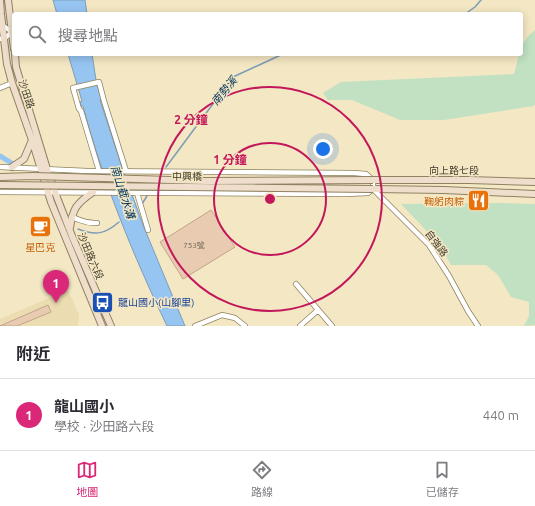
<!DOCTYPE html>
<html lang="zh-TW">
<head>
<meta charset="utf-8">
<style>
	body { margin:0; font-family:Ubuntu,"Noto Sans TC",sans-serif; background:#f7f7f7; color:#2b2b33 }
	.you { position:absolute; left:323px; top:149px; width:14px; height:14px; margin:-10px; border:3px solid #fff; border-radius:50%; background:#1a73e8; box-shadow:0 0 0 6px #1a73e833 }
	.badge { display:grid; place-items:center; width:26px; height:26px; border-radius:50%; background:#db2777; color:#fff; font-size:13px; font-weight:700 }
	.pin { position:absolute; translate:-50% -33px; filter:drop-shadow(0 1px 2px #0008) }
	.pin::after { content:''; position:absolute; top:21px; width:14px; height:12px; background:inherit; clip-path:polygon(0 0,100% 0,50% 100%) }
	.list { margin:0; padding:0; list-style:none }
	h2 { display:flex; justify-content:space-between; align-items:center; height:52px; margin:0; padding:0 16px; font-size:17px }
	h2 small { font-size:13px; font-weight:400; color:#7c7c81 }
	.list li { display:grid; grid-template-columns:26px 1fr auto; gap:12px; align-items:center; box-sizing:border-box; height:72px; padding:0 16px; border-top:1px solid #e1e1e2 }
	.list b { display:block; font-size:15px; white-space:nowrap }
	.list p { margin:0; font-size:13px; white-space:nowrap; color:#7c7c81 }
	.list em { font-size:13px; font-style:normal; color:#7c7c81 }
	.icon { flex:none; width:22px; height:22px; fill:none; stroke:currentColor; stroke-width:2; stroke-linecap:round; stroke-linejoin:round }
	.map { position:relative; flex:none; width:535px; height:326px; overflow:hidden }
	.search { position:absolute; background:#fff; box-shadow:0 2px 10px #0003; left:12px; right:12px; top:12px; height:44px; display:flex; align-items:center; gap:10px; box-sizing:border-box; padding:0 14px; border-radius:4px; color:#7c7c81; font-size:15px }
	.sheet { height:124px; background:#fff }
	nav { display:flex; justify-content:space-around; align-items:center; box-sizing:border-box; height:56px; border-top:1px solid #e1e1e2; background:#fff; font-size:11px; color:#7c7c81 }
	nav a { display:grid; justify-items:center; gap:2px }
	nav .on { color:#db2777 }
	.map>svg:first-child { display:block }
	.built { fill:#ebdcb1 }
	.green { fill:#c1e1c2 }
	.water { fill:#97c5f2; stroke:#7d9cb7 }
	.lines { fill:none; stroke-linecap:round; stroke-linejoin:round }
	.stream { stroke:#7d9cb7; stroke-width:1.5 }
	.canal { stroke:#97c5f2; stroke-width:5 }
	.building { fill:#e8cbb1; stroke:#c0a48b }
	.street-casing { stroke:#8e8261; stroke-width:6 }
	.secondary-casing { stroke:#8e8261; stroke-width:8 }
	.street { stroke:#fff; stroke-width:4.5 }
	.secondary { stroke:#efdecc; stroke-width:6 }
	.secondary-bridge-casing { stroke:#8e8261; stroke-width:8; stroke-linecap:butt }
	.secondary-bridge { stroke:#efdecc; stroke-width:6 }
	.ring { fill:none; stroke:#c2185b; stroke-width:2 }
	.labels { text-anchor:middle; stroke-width:3; stroke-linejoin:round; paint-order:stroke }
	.number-label { font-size:8px; fill:#6b604f }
	.street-label { font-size:10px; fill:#413c2e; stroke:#f4e7c3 }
	.food-label { font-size:10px; fill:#c56008; stroke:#f4e7c3; text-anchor:end }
	.transit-label { font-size:10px; fill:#164399; stroke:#f4e7c3; text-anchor:start }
	.water-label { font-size:11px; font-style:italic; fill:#00335c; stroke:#f4e7c3 }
	.centre { fill:#c2185b; stroke:#f4e7c3; stroke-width:2 }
	.ring-label { font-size:12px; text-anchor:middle; font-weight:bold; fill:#c2185b; stroke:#f4e7c3; stroke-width:3; stroke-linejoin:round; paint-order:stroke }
</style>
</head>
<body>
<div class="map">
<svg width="535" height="326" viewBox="0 0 535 326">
	<rect width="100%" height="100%" fill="#f4e7c3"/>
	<!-- built -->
	<path class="built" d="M 68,290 L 79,315 L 78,326 L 0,326 L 0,319 Z"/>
	<!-- green -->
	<path class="green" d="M 535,30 L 535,104 L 534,106 L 444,120 L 400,120 L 352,100 L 328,100 L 323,93 L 341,82 L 514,74 L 519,54 L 521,54 C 521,42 527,37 535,30 Z
		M 500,203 L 535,204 L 535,325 L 524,326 L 529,316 L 529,302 L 511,297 L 498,275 L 486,265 L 451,265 L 440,245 L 401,204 Z"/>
	<!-- water -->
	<path class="water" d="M 53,0 L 85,0 L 87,14 L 57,14 Z
		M 68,54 L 92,54 L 96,80 L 102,99 L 100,100 L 121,164 L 143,225 L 185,326 L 167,326 C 133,255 103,182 83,106 L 81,106 L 80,102 L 82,101 Z"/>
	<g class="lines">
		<!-- stream -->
		<path class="stream" d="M 347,14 L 349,14
			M 465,14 L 475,7 L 481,0
			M 166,167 L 233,77 L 283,54
			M 142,204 L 147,196
			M 78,229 C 96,236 105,234 119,222"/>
		<!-- canal -->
		<path class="canal" d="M 0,156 L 13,164"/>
	</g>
	<!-- building -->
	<path class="building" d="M 211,210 L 235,247 L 183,279 L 160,242 Z
		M 46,219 L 49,228 L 35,234 L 31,225 Z
		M 48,305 L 51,312 L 17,326 L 0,326 Z"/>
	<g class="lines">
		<defs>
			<path id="street" d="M 0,39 L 5,38 L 12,32 L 2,25
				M 0,88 L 12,83
				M 0,167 L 87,171 L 354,173 L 366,174 L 373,180 L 373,189 L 429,245 L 449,276 L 468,311 L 478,326
				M 99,171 L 81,111 L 79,109 L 73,88 L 99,82 L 104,101 L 126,171
				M 0,192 L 345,194 L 368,193 L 373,189
				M 137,193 L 148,230
				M 71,217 C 82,220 85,224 97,223
				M 296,284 L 332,326
				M 195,326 L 222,315 L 235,318 L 245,326
				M 300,326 L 318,310"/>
			<path id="secondary" d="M 0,0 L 1,14 L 7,64 L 12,83 L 32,140 L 51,202 L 102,326
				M 8,0 L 14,49
				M 15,54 L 16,67 L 47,169 L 58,200 L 72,236 L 111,326
				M 12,167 L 24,159 L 32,140
				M 373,180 L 469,180 L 535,182
				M 373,189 L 444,190 L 535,194
				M 70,228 C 73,208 76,204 93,192"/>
		</defs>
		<!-- street casing -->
		<use href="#street" class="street-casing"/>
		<!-- secondary casing -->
		<use href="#secondary" class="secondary-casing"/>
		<!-- street -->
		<use href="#street" class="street"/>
		<!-- secondary -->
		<use href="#secondary" class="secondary"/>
		<defs>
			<path id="secondary-bridge" d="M 0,177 L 34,176 L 205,181 L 373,180
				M 0,185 L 373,189"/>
		</defs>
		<!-- secondary-bridge casing -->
		<use href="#secondary-bridge" class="secondary-bridge-casing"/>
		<!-- secondary-bridge -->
		<use href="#secondary-bridge" class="secondary-bridge"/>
	</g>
	<!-- distance rings -->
	<g class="ring">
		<circle cx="270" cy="199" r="56"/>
		<circle cx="270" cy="199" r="112"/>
	</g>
	<!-- icons -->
	<defs>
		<symbol id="restaurant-square" viewBox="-11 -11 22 22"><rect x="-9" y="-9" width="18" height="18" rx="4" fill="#e8710a" stroke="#f4e7c3"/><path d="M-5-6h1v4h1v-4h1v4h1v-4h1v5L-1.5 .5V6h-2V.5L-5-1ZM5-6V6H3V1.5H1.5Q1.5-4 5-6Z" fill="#fff"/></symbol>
		<symbol id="cafe-square" viewBox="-11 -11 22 22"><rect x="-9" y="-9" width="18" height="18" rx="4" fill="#e8710a" stroke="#f4e7c3"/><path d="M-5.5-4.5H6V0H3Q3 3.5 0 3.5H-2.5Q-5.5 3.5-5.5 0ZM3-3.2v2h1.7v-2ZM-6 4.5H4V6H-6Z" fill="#fff"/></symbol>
		<symbol id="bus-square" viewBox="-11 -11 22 22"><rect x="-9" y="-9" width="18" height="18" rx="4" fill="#1a4fb4" stroke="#f4e7c3"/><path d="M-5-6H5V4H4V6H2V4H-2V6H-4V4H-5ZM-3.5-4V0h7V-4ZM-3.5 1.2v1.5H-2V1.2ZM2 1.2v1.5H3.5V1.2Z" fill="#fff"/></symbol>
	</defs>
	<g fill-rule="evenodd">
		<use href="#restaurant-square" x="466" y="188" width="25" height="25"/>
		<use href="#cafe-square" x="28" y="214" width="25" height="25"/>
		<use href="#bus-square" x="90" y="290" width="25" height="25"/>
	</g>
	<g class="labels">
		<!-- number labels -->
		<g class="number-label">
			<text x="194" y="248">753號</text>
		</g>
		<!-- street labels -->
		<g class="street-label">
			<text transform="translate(27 94) rotate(71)" y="4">沙田路</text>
			<text x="454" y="174">向上路七段</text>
			<text x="187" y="180">中興橋</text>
			<text transform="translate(437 243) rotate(53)" y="4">自強路</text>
			<text transform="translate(91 256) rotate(67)" y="4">沙田路六段</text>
		</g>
		<!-- food labels -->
		<g class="food-label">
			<text x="464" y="205">鞠躬肉粽</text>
			<text x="40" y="251" text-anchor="middle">星巴克</text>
		</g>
		<!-- transit labels -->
		<g class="transit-label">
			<text x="118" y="306">龍山國小(山腳里)</text>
		</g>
		<!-- water labels -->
		<g class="water-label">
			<text transform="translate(224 91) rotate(-50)" y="4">南勢溪</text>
			<text transform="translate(123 192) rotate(72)" y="4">南山截水溝</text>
		</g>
	</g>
	<circle cx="270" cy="199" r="6" class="centre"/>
	<g class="ring-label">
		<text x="191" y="124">2 分鐘</text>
		<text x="230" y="164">1 分鐘</text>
	</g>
</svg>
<div class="you"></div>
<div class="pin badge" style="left:56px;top:303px">1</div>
<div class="search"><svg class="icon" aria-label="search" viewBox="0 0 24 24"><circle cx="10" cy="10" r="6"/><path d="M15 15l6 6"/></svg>搜尋地點</div>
</div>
<section class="sheet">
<h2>附近<small></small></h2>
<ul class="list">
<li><span class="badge">1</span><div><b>龍山國小</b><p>學校 · 沙田路六段</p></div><em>440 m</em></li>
</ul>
</section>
<nav>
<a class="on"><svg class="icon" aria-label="map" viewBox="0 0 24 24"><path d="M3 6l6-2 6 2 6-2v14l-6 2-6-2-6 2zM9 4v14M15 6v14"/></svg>地圖</a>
<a><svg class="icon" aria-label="directions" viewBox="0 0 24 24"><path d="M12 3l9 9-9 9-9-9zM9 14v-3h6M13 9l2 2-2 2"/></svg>路線</a>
<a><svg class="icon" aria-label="saved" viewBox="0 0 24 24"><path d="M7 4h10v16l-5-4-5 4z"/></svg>已儲存</a>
</nav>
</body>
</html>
